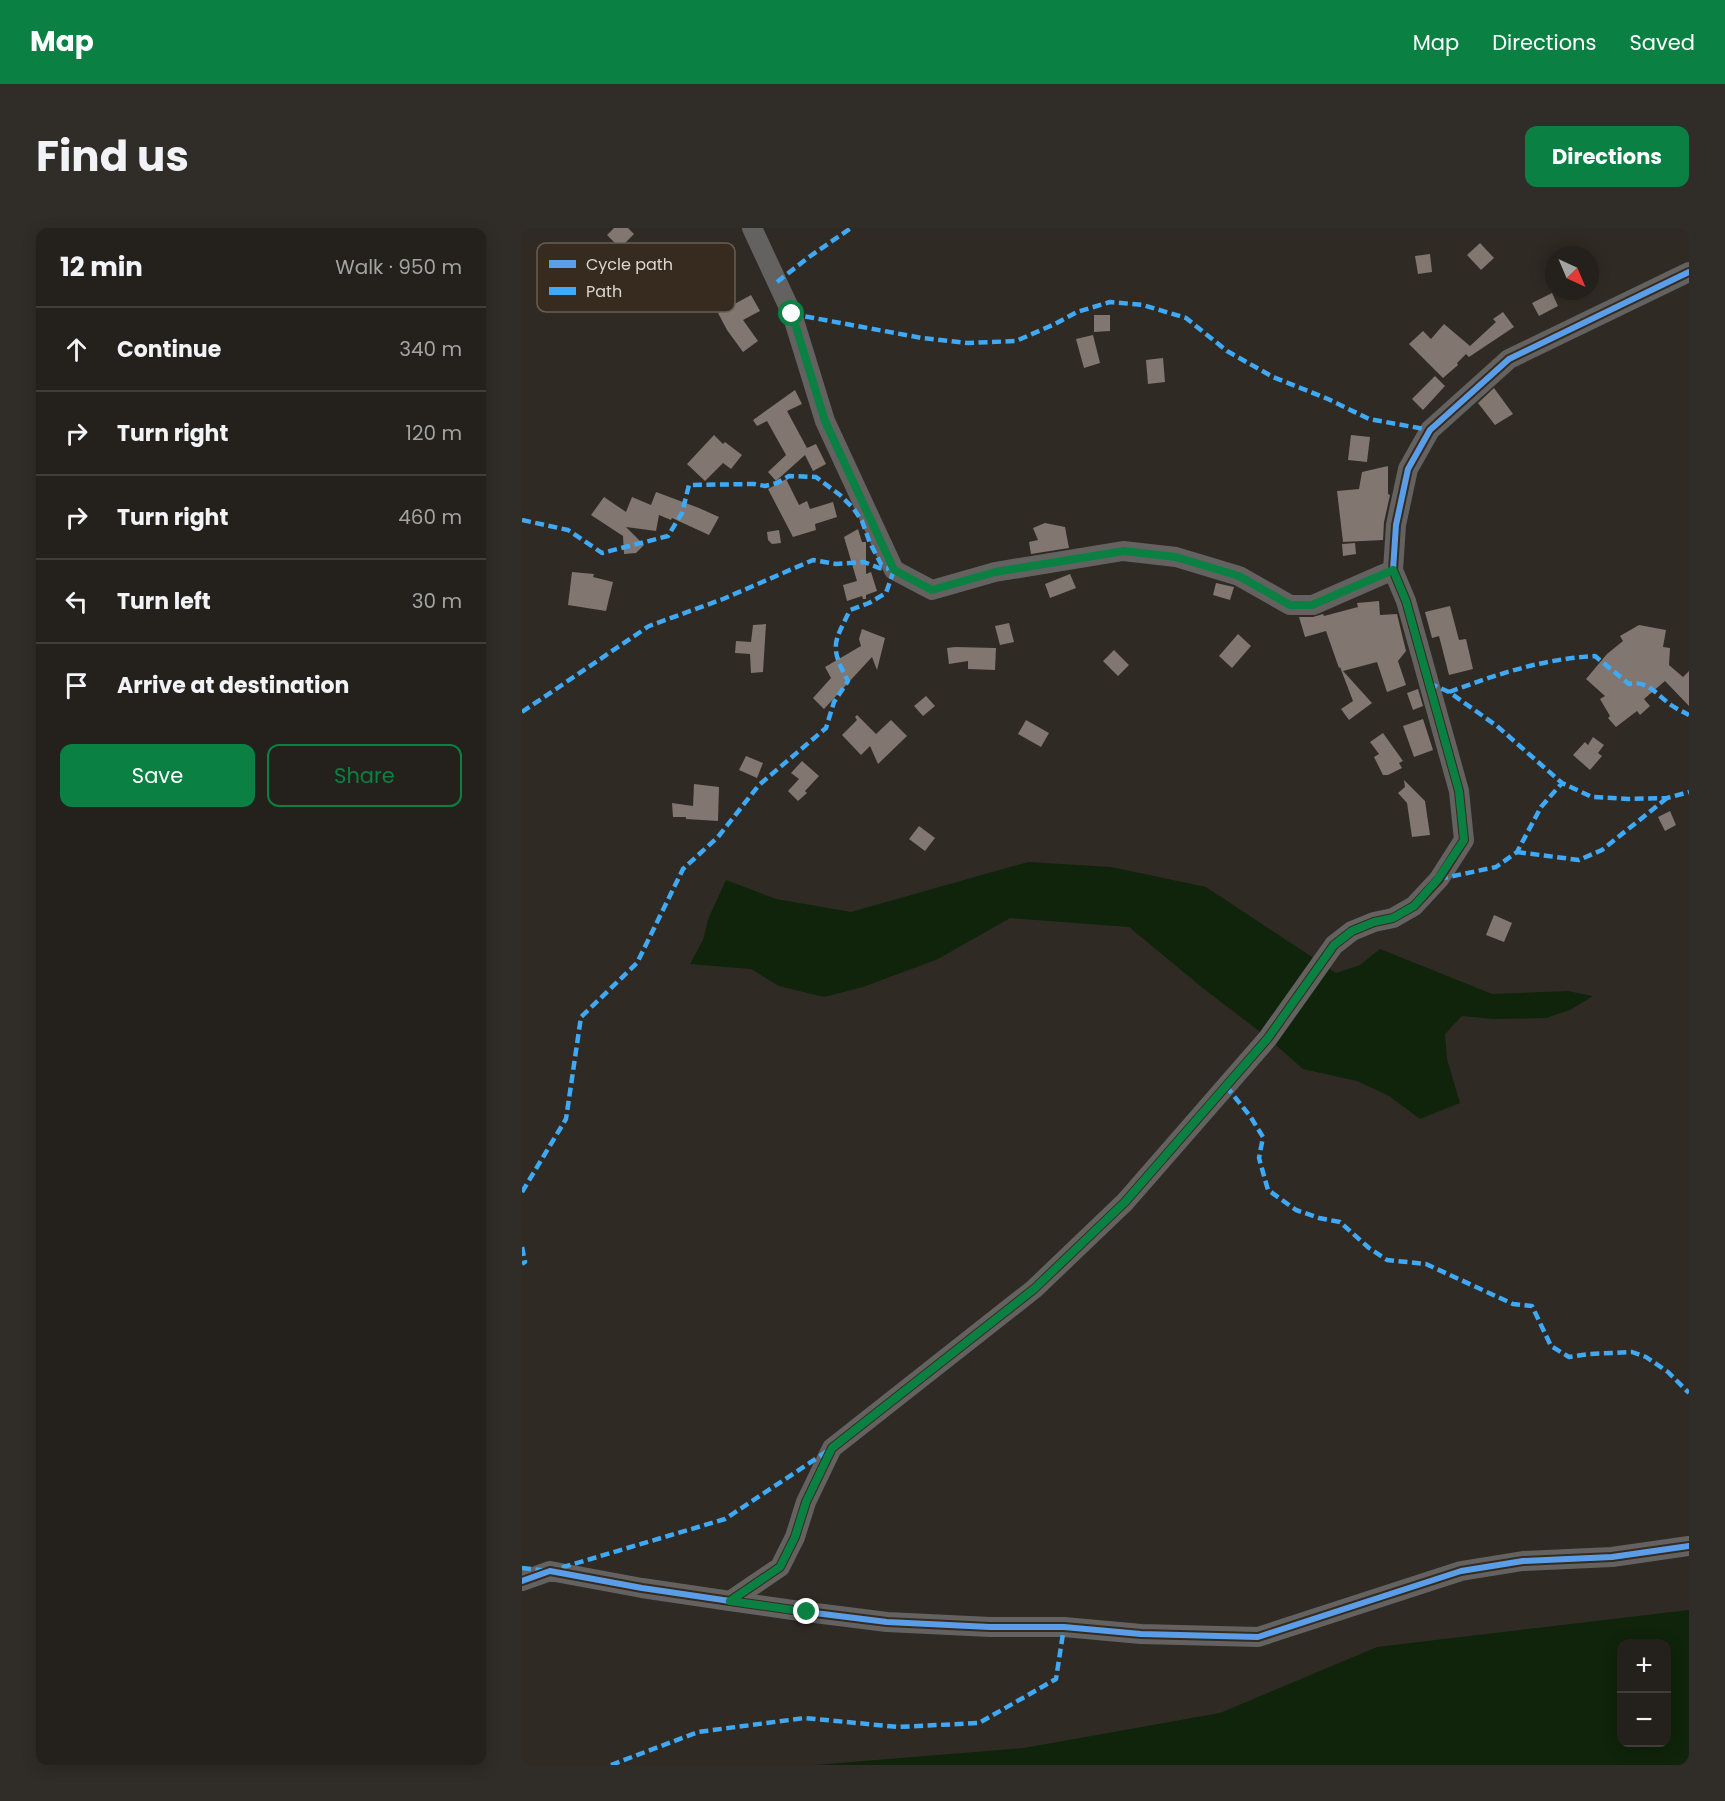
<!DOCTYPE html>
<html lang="en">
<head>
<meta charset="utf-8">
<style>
	body { margin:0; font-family:Poppins,sans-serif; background:#302d28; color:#f1f3f6 }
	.controls { position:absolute; right:18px; bottom:18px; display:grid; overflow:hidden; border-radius:12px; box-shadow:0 3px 15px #0003 }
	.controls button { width:54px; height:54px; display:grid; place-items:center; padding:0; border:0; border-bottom:2px solid #413e3a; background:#24201b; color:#f1f3f6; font:30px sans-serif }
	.compass { position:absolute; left:1023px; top:18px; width:54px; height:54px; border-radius:50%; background:#24201b; box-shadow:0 3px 15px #0003; rotate:136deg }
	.stop { position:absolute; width:18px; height:18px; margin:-14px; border:4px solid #0b8043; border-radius:50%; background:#fff }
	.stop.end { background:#0b8043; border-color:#fff; box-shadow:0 2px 6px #0008 }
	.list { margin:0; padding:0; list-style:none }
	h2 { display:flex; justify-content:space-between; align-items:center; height:78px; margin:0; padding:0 24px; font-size:26px }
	h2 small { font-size:20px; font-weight:400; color:#a3a3a3 }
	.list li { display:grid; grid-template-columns:39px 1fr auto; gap:18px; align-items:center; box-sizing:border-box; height:84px; padding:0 24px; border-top:2px solid #413e3a }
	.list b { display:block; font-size:22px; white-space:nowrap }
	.list em { font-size:20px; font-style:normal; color:#a3a3a3 }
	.actions { display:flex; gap:12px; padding:18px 24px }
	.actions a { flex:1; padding:14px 0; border:2px solid #0b8043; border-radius:12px; text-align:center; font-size:21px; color:#0b8043 }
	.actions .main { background:#0b8043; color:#fff }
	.icon { flex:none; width:33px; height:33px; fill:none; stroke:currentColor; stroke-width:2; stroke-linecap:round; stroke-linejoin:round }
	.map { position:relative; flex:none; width:1167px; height:1537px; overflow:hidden; border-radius:12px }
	header { display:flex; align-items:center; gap:36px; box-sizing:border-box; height:84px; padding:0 30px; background:#0b8043; color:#fff }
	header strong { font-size:28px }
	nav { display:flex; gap:33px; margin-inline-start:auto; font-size:21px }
	.intro { display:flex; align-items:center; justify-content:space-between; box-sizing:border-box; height:144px; padding:0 36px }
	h1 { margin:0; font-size:42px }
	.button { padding:15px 27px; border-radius:12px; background:#0b8043; color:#fff; font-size:21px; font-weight:700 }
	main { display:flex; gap:36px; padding:0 36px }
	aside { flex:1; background:#24201b; border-radius:12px; box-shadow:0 3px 15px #0003 }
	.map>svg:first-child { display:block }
	.water { fill:#0f240a; fill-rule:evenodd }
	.building { fill:#817670 }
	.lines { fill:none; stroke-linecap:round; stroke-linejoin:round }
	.minor { stroke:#646260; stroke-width:20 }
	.quiet { stroke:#3fa9f5; stroke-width:4.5; stroke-dasharray:9 4.5; stroke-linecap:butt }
	.cycleway-casing { stroke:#362b1e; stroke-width:10 }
	.cycleway { stroke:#5a9eea; stroke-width:6 }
	.route { stroke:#0b8043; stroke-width:8 }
	.key { fill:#362b1e; stroke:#685f53; stroke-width:1.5 }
	.key-label { font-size:16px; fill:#ddd7ce }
</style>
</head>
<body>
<header>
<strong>Map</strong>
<nav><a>Map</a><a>Directions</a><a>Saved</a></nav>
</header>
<div class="intro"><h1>Find us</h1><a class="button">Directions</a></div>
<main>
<aside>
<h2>12 min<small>Walk · 950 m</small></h2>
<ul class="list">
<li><svg class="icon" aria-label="ahead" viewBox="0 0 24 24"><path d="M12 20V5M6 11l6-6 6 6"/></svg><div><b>Continue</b></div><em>340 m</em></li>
<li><svg class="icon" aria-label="right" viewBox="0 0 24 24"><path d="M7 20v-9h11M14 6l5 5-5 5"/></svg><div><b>Turn right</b></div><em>120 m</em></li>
<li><svg class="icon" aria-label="right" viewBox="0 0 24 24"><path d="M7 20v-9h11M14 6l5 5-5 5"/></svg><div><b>Turn right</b></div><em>460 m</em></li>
<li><svg class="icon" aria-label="left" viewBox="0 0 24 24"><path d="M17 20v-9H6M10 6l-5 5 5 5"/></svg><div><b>Turn left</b></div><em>30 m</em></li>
<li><svg class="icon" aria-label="arrive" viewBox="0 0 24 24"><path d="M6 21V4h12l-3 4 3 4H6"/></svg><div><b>Arrive at destination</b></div></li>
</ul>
<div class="actions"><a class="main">Save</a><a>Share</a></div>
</aside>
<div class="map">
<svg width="1167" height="1537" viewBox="0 0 1167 1537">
	<rect width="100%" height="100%" fill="#302a24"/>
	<!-- water -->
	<path class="water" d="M 506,634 L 589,639 L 684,659 L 814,745 L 838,737 L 858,721 L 970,766 L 1046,763 L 1071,768 L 1048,782 L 1024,790 L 971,791 L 940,788 L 923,806 L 925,831 L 938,875 L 898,891 L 867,868 L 835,853 L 781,841 L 746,810 L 682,761 L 607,699 L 488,690 L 416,731 L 341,759 L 302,769 L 257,758 L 229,741 L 168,736 L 181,712 L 187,689 L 204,652 L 254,671 L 329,684 Z
		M 1167,1382 L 1167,1537 L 293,1537 L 502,1520 L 698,1485 L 855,1419 ZM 1100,1416 L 1144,1416 L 1144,1514 L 1100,1514 Z"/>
	<!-- building -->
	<path class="building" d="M 92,0 L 106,0 L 112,6 L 98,20 L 85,7 Z
		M 958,15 L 972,30 L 959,42 L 945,27 Z
		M 908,26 L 910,44 L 896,46 L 893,28 Z
		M 1030,65 L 1036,78 L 1017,88 L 1010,75 Z
		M 229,67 L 238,83 L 221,92 L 236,113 L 221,124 L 205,102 L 196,85 Z
		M 981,84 L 992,99 L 947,129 L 944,126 L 935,135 L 936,137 L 921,150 L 887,116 L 901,103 L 909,111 L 922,96 L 948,118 L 974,94 L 971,91 Z
		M 572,87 L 588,87 L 588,103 L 572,104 Z
		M 571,107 L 578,135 L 562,140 L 554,111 Z
		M 641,130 L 643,154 L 626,156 L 624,132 Z
		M 913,148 L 923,158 L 901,182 L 890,171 Z
		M 972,160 L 991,186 L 973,197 L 956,175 Z
		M 273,162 L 280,176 L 265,183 L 285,220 L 294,216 L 304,236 L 291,243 L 283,227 L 254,253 L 246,244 L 264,227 L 245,193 L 235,198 L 231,192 Z
		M 192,207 L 201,216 L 203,214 L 220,227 L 209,241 L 201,235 L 183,253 L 165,236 Z
		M 829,207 L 848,209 L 845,234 L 826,232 Z
		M 866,238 L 866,266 L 868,267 L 862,294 L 861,312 L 821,314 L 815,263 L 837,261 L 840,244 Z
		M 264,251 L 277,277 L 285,273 L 288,281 L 311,274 L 315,289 L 293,296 L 294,302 L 271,309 L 246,261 Z
		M 134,264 L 177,280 L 197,289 L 187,307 L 150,290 L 149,292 L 137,287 L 134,303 L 104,299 L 122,317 L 114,325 L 102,326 L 101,308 L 69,287 L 82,269 L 104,284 L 110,269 L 129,277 Z
		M 523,295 L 543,299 L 547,320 L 509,326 L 507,314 L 516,312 L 511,300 Z
		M 336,301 L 340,314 L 344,314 L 344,346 L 349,344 L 355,363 L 344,367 L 344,371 L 341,371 L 340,368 L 325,373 L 321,357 L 335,353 L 322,309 Z
		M 257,302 L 259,315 L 250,316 L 246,312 L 245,304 Z
		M 833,315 L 834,326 L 821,328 L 820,316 Z
		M 50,344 L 72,346 L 71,349 L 91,354 L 84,383 L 46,377 Z
		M 548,346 L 554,360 L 528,370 L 523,356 Z
		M 694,355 L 712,359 L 708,372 L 691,367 Z
		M 857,373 L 858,387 L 875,386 L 884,423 L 876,433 L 884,457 L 865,464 L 855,434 L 821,443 L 850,475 L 827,492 L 819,481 L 831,473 L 818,439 L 817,440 L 804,403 L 783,409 L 777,389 L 791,389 L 801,386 L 802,388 L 836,379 L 835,375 Z
		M 928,378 L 937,412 L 944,411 L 951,441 L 927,447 L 917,408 L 910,410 L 903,384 Z
		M 487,395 L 492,414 L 478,417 L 473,398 Z
		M 244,396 L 241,444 L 229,445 L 228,426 L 213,425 L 214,413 L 229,414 L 231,397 Z
		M 1117,397 L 1144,402 L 1141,419 L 1148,420 L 1147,437 L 1161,449 L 1167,443 L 1167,478 L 1143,453 L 1122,471 L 1128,478 L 1118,487 L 1115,483 L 1094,499 L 1086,490 L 1088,488 L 1078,471 L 1083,468 L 1064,451 L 1085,426 L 1101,413 L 1098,408 Z
		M 340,401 L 363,410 L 355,442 L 350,429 L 302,481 L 291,470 L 309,450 L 303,439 L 339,418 L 337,411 Z
		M 716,406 L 729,418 L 710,440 L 697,428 Z
		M 433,419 L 474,420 L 473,442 L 446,441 L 446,433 L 427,436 L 425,420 Z
		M 592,422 L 607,437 L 596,448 L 581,433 Z
		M 896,461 L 901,478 L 891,482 L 885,465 Z
		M 404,468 L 413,478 L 401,488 L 392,478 Z
		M 335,487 L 354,506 L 369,492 L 385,508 L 356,536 L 348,518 L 339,527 L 320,507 L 335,492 L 333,489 Z
		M 901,491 L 911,522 L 892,529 L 881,498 Z
		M 504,492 L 527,505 L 519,519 L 496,506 Z
		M 861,505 L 881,533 L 877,535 L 880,540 L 866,547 L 861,547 L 852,529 L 857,526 L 848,514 Z
		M 1071,509 L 1082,517 L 1076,525 L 1080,528 L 1068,542 L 1051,527 L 1063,514 L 1066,517 Z
		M 224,528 L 241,535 L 235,550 L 217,542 Z
		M 280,533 L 297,548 L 283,563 L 285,565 L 276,573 L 266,563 L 277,551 L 269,545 Z
		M 882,552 L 903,573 L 908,607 L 890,609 L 885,575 L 876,565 L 883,559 Z
		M 172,556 L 197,559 L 196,593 L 164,591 L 164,589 L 151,589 L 150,575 L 171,578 Z
		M 1148,583 L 1154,597 L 1143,603 L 1136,589 Z
		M 397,598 L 413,610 L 403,623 L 387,611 Z
		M 972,687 L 990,695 L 982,714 L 964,707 Z"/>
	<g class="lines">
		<!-- minor -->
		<path class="minor" d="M 230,0 L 270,86 L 303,193 L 372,342 L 410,362 L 473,344 L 601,323 L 654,329 L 717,348 L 768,377 L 791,377 L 871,342
			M 0,1353 L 28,1343 L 120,1360 L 208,1373 L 258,1339 L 273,1309 L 284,1274 L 310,1220 L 512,1061 L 603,974 L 746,810 L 812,717 L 830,703 L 852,694 L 871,690 L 892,678 L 917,651 L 942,612 L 937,563 L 884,373 L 871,342 L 874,297 L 886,241 L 908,202 L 987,131 L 1167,44
			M 208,1373 L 285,1384 L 365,1394 L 468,1399 L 542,1399 L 619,1406 L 736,1409 L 939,1343 L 1001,1333 L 1090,1329 L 1167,1318"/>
		<!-- quiet -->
		<path class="quiet" d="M 255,54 L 287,29 L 329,0
			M 270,86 L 400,110 L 446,115 L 494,113 L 533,96 L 555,84 L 588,74 L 621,77 L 664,90 L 705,123 L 751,149 L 806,171 L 847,191 L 908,202
			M 0,292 L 46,302 L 80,325 L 146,308 L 160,285 L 167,257 L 232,256 L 243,258 L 255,255 L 267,248 L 294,249 L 318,267 L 332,281 L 340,293 L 348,315 L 359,336 L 372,342
			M 907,455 L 927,464 L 975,498 L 1040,555 L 1070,569 L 1106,571 L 1145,570 L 1167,564
			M 927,464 C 976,446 1020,431 1073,428 L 1107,456 C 1126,452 1135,467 1149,477 C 1155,481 1161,484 1167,487
			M 0,484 L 127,398 L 201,371 L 291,332 L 314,336 L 342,334 L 357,340 L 366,341
			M 995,624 L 1057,632 L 1080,622 L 1145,570
			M 917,651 L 974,639 L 995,624 L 1019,579 L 1040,555
			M 704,858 L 728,888 L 741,909 L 737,930 L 746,962 L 774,982 L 797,990 L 818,994 L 847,1020 L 865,1032 L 904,1036 L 991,1076 L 1010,1078 L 1029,1118 L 1047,1129 L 1067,1126 L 1110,1124 L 1124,1129 L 1146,1144 L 1167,1165
			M 0,964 L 44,891 L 59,789 L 115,735 L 161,641 L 196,609 L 237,557 L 304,500 L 312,474 L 326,453 C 307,418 312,415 328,382 L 347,375 L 364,365 L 372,342
			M 0,1019 L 3,1034 L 0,1036
			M 0,1340 L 28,1343 L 203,1291 L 307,1222
			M 89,1537 L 176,1504 L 283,1490 L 376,1499 L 457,1495 L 534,1451 L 542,1399"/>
		<defs>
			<path id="cycleway" d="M 0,1353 L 28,1343 L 120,1360 L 208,1373 L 258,1339 L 273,1309 L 284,1274 L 310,1220 L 512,1061 L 603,974 L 746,810 L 812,717 L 830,703 L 852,694 L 871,690 L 892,678 L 917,651 L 942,612 L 937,563 L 884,373 L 871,342 L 874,297 L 886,241 L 908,202 L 987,131 L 1167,44
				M 208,1373 L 285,1384 L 365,1394 L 468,1399 L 542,1399 L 619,1406 L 736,1409 L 939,1343 L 1001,1333 L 1090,1329 L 1167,1318"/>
		</defs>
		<!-- cycleway casing -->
		<use href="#cycleway" class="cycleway-casing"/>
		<!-- cycleway -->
		<use href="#cycleway" class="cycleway"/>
	</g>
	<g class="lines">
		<!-- route -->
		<path class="route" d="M 270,86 L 303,193 L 372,342 L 410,362 L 473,344 L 602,323 L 654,329 L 717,348 L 768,377 L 790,377 L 871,342 L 884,373 L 937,563 L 942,612 L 916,651 L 892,678 L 871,690 L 852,694 L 830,703 L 812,717 L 746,810 L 704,858 L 603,974 L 512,1061 L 310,1220 L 284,1274 L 273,1309 L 258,1339 L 208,1373 L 285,1384"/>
	</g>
	<!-- legend -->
	<rect x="15" y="15" width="198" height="69" rx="9" class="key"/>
	<rect x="27" y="32" width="27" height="8" fill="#5a9eea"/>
	<rect x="27" y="59" width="27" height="8" fill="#3fa9f5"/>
	<g class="key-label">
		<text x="64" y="42">Cycle path</text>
		<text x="64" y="69">Path</text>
	</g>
</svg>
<div class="controls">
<button>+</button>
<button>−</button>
</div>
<svg class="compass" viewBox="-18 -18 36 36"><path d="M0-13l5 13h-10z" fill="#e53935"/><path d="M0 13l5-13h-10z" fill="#a3a3a3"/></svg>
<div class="stop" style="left:270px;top:86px"></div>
<div class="stop end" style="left:285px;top:1384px"></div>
</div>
</main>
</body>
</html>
